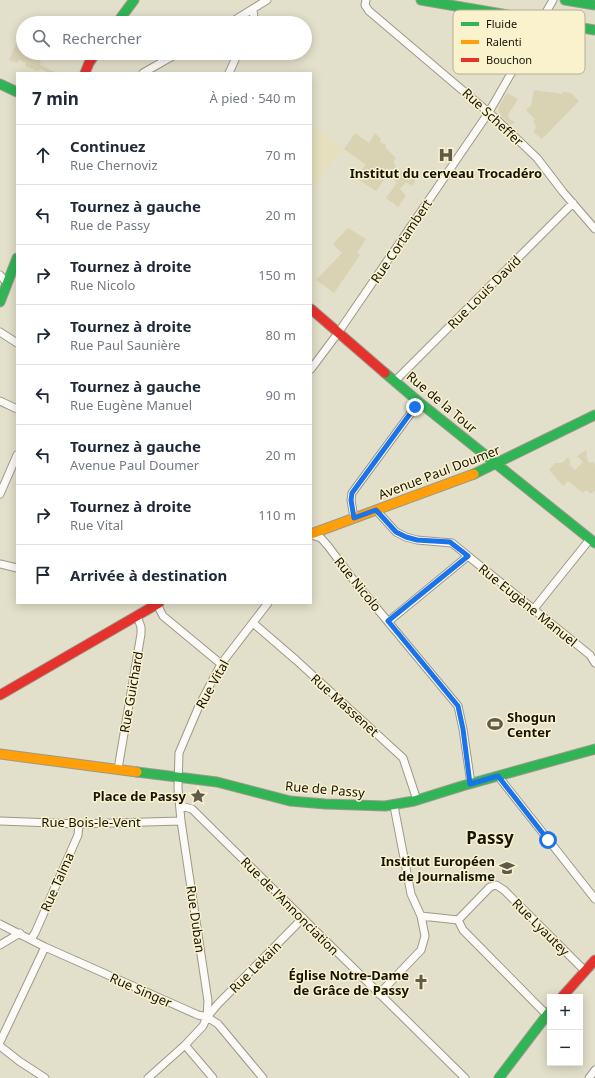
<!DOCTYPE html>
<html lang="fr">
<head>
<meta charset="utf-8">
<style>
	body { margin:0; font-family:"Noto Sans",sans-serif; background:#f2f2f3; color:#1f2937 }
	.controls { position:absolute; right:12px; bottom:12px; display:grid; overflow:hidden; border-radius:0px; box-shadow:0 2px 10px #0003 }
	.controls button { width:36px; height:36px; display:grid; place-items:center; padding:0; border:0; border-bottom:1px solid #e0e1e3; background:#fff; color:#1f2937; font:20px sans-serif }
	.stop { position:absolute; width:12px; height:12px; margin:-9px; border:3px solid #1a73e8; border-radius:50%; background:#fff }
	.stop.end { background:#1a73e8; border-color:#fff; box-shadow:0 1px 4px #0008 }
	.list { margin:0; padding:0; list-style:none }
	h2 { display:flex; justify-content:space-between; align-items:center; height:52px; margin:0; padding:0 16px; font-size:17px }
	h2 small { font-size:13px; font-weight:400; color:#747a83 }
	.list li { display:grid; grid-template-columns:26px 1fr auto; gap:12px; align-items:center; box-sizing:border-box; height:60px; padding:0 16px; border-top:1px solid #e0e1e3 }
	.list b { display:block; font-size:15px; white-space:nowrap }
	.list p { margin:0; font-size:13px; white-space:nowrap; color:#747a83 }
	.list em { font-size:13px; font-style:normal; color:#747a83 }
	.icon { flex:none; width:22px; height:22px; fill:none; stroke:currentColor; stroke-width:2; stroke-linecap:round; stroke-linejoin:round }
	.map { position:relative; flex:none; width:595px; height:1078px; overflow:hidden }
	.search { position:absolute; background:#fff; box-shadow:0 2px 10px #0003; left:16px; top:16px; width:296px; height:44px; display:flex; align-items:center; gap:10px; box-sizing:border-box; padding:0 14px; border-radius:22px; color:#747a83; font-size:15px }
	.panel { position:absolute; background:#fff; box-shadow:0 2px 10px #0003; left:16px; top:72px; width:296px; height:532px; border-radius:0px }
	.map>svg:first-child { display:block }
	.built { fill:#e5dfbd }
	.green { fill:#d9d3b4 }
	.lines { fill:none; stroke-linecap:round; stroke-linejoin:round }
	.street-casing { stroke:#9c9989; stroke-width:9 }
	.fast-casing { stroke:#9c9989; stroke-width:11 }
	.slow-casing { stroke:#9c9989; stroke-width:11 }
	.jam-casing { stroke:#9c9989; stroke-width:11 }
	.street { stroke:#fbfaf7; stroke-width:7 }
	.fast { stroke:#30b455; stroke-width:9 }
	.slow { stroke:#ff9f0a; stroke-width:9 }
	.jam { stroke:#e5322d; stroke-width:9 }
	.route { stroke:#1a73e8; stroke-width:5 }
	.labels { text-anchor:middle; stroke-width:3; stroke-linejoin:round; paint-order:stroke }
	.street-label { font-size:13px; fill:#171407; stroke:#faf2cd }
	.poi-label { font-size:13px; font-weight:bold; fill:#171407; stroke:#faf2cd; text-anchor:end }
	.district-label { font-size:17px; font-weight:bold; fill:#171407; stroke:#faf2cd }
	.key { fill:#faf2cd; stroke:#b6af92; stroke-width:1 }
	.key-label { font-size:11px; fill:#171407 }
</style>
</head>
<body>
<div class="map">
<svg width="595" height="1078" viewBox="0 0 595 1078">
	<rect width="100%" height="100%" fill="#e2dfca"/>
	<!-- built -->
	<path class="built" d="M 311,126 L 343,149 L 311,189 Z"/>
	<!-- green -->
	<path class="green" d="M 20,35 L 23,36 L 23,53 L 38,53 L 35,59 L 41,61 L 40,65 L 57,73 L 46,73 L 46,71 L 40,69 L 38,71 L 25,66 L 26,63 L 19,60 L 17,63 L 9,60 Z
		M 534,90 L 562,94 L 562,92 L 571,93 L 579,101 L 542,139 L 533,132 L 536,127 L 533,121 L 535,119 L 526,110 L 531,106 Z
		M 507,93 L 518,99 L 508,115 L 509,119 L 515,122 L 511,125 C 495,110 495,112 507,93 Z
		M 355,133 L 369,143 L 375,133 L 381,139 L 380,142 L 386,145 L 385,147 L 396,158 L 394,161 L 394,164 L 396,166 L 387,176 L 376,191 L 354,177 L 366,165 L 344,149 Z
		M 400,171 L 413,179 L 416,179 L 412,186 L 406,182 L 400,189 L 406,196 L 398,207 L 386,198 L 397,183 L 395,181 L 400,175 L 399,172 Z
		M 348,228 L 366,239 L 357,253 L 360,255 L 334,293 L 316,280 L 342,253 L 333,244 Z
		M 586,450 L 587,455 L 586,456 L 589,463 L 593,462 L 595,465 L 595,490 L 591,494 L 586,490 L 583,493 L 568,481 L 563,486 L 549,470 L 555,463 L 562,463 L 568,457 L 570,462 L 569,464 L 575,470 L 583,462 L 577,456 Z"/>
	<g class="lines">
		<defs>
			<path id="street" d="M 366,0 L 365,5 L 369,11 L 494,117 L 537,158 L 563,192 L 595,229
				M 230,23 L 267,0
				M 253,23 L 254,18 L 253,10
				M 143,73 L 178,53
				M 229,73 L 238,53
				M 0,275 L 7,283
				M 0,332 L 17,343
				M 311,369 L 338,333 L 489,112 L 553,0
				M 395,381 L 573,203
				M 0,401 L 17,409
				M 0,494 L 17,455
				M 376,510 L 396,532 L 406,537 L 417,540 L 452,543 L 590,655 L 595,663
				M 354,518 L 351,500 L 352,493 L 419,402
				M 311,535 L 321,538 L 328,546 L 355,582 L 458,706 L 463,729 L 471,784
				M 0,564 L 17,568
				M 157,604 L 163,616 L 221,664
				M 533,610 L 590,539
				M 389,621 L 468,556
				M 253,623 L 296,660 L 403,758 L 417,800
				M 118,769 L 141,634 L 141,627 L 137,616
				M 498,776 L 595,899
				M 181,806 L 192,809 L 465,1078
				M 0,821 L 79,824 L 181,821
				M 421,916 L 458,920 L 490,887 L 496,885 L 504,890 L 584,970
				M 458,920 L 463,930 L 547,1015
				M 0,924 L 45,947 L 198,1015 L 207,1017 L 218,1024 L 263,1078
				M 31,939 L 35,933 L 78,835 L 79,824
				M 0,945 L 20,933
				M 379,994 L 421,950 L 425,936 L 421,916 L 411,894 L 394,806
				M 207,1017 L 208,1001 L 181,821 L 178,788 L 179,753 L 199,706 L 221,664 L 268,603
				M 0,1042 L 45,947
				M 185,1045 L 213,1078
				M 0,1046 L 19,1061 L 45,1078
				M 148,1078 L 185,1045 L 203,1026 L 207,1017 L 218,1004 L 303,918
				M 589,1078 L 595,1070"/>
			<path id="fast" d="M 421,0 L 595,30
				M 565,0 L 595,5
				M 117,23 L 134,0
				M 0,84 L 17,92
				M 0,302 L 17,258
				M 385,373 L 419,402 L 595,543
				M 474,474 L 595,415
				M 137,772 L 217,782 L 290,801 L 325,804 L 385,806 L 414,801 L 462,786 L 595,749
				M 499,1078 L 550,1011"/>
			<path id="slow" d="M 311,534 L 474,474
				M 0,754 L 137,772"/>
			<path id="jam" d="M 85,73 L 89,63 L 96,53
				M 311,309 L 385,373
				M 0,695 L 159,603
				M 562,997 L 595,960"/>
		</defs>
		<!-- street casing -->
		<use href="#street" class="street-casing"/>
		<!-- fast casing -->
		<use href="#fast" class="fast-casing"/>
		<!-- slow casing -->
		<use href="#slow" class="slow-casing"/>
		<!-- jam casing -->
		<use href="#jam" class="jam-casing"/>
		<!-- street -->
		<use href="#street" class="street"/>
		<!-- fast -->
		<use href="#fast" class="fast"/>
		<!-- slow -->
		<use href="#slow" class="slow"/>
		<!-- jam -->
		<use href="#jam" class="jam"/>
	</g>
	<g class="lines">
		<!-- route -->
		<path class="route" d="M 415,407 L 352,493 L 351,500 L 354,518 L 376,510 L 396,532 L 406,537 L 417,540 L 450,542 L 468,556 L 388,621 L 458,706 L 463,729 L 470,784 L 498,776 L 548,840"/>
	</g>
	<!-- icons -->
	<defs>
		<symbol id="hospital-bare" viewBox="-9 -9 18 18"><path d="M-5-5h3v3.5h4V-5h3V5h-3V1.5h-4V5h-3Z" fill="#5e5b4b" stroke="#faf2cd" stroke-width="2.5" paint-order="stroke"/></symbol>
		<symbol id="stadium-bare" viewBox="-9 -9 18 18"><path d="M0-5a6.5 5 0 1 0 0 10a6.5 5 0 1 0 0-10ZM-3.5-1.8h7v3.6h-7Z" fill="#5e5b4b" stroke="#faf2cd" stroke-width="2.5" paint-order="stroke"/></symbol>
		<symbol id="sight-bare" viewBox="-9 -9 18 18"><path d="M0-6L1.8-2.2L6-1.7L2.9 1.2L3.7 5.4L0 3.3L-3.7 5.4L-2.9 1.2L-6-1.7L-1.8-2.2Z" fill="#5e5b4b" stroke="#faf2cd" stroke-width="2.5" paint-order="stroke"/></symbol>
		<symbol id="university-bare" viewBox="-9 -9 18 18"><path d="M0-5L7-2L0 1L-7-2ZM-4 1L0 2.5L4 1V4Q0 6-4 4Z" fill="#5e5b4b" stroke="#faf2cd" stroke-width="2.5" paint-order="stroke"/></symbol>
		<symbol id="church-bare" viewBox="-9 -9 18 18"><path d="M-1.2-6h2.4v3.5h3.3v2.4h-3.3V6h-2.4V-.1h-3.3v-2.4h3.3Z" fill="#5e5b4b" stroke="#faf2cd" stroke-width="2.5" paint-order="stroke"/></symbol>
	</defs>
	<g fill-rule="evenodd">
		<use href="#hospital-bare" x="435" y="144" width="22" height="22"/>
		<use href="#stadium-bare" x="484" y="713" width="22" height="22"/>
		<use href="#sight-bare" x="187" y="785" width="22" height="22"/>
		<use href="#university-bare" x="496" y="857" width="22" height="22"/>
		<use href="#church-bare" x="410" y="971" width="22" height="22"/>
	</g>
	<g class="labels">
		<!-- street labels -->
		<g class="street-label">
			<text transform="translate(493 117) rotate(43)" y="5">Rue Scheffer</text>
			<text transform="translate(401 241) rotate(-56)" y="5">Rue Cortambert</text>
			<text transform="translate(484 292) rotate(-45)" y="5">Rue Louis David</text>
			<text transform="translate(442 402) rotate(40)" y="5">Rue de la Tour</text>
			<text transform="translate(439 472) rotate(-21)" y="5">Avenue Paul Doumer</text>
			<text transform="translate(358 584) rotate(51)" y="5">Rue Nicolo</text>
			<text transform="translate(528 605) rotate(39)" y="5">Rue Eugène Manuel</text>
			<text transform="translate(212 684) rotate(-61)" y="5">Rue Vital</text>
			<text transform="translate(131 692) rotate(-80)" y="5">Rue Guichard</text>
			<text transform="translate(345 705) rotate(42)" y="5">Rue Massenet</text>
			<text transform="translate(325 789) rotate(5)" y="5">Rue de Passy</text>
			<text x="91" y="827">Rue Bois-le-Vent</text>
			<text transform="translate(57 882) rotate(-66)" y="5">Rue Talma</text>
			<text transform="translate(290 906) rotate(45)" y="5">Rue de l'Annonciation</text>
			<text transform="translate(196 919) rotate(82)" y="5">Rue Duban</text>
			<text transform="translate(541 927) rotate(45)" y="5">Rue Lyautey</text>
			<text transform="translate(255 967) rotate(-45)" y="5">Rue Lekain</text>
			<text transform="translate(141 990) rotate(24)" y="5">Rue Singer</text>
		</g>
		<!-- poi labels -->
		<g class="poi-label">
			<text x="446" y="178" text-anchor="middle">Institut du cerveau Trocadéro</text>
			<text x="507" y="722" text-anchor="start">Shogun<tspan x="507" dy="15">Center</tspan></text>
			<text x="186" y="801">Place de Passy</text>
			<text x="495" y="866">Institut Européen<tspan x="495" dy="15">de Journalisme</tspan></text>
			<text x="409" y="980">Église Notre-Dame<tspan x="409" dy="15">de Grâce de Passy</tspan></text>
		</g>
		<!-- district labels -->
		<g class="district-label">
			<text x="490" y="844">Passy</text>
		</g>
	</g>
	<!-- legend -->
	<rect x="453" y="10" width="132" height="64" rx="6" class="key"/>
	<rect x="461" y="22" width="18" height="4" fill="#30b455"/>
	<rect x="461" y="40" width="18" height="4" fill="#ff9f0a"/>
	<rect x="461" y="58" width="18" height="4" fill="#e5322d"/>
	<g class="key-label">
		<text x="486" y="28">Fluide</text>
		<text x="486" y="46">Ralenti</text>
		<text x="486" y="64">Bouchon</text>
	</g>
</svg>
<div class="controls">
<button>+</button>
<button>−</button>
</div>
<div class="stop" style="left:548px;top:840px"></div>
<div class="stop end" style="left:415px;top:407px"></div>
<div class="search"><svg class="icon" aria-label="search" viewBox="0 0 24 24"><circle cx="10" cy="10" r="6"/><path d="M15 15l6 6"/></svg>Rechercher</div>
<section class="panel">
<h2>7 min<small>À pied · 540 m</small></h2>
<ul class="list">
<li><svg class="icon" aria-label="ahead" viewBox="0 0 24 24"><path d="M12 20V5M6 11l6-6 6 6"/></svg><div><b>Continuez</b><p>Rue Chernoviz</p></div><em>70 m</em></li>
<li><svg class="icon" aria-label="left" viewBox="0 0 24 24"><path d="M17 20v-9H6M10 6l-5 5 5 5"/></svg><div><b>Tournez à gauche</b><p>Rue de Passy</p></div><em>20 m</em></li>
<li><svg class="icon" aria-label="right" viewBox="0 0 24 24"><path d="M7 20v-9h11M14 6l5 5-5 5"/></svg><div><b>Tournez à droite</b><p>Rue Nicolo</p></div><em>150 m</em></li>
<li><svg class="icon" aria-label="right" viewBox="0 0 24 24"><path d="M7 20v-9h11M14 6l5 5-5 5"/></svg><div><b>Tournez à droite</b><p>Rue Paul Saunière</p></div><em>80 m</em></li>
<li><svg class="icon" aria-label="left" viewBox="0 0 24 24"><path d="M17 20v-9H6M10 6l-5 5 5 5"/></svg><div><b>Tournez à gauche</b><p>Rue Eugène Manuel</p></div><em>90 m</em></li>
<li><svg class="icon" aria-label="left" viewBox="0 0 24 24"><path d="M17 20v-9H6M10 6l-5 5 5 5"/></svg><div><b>Tournez à gauche</b><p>Avenue Paul Doumer</p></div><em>20 m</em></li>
<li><svg class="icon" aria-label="right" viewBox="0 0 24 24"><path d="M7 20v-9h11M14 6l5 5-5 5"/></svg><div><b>Tournez à droite</b><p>Rue Vital</p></div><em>110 m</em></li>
<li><svg class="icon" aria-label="arrive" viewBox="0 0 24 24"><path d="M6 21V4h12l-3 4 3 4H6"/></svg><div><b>Arrivée à destination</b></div></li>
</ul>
</section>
</div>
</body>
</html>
